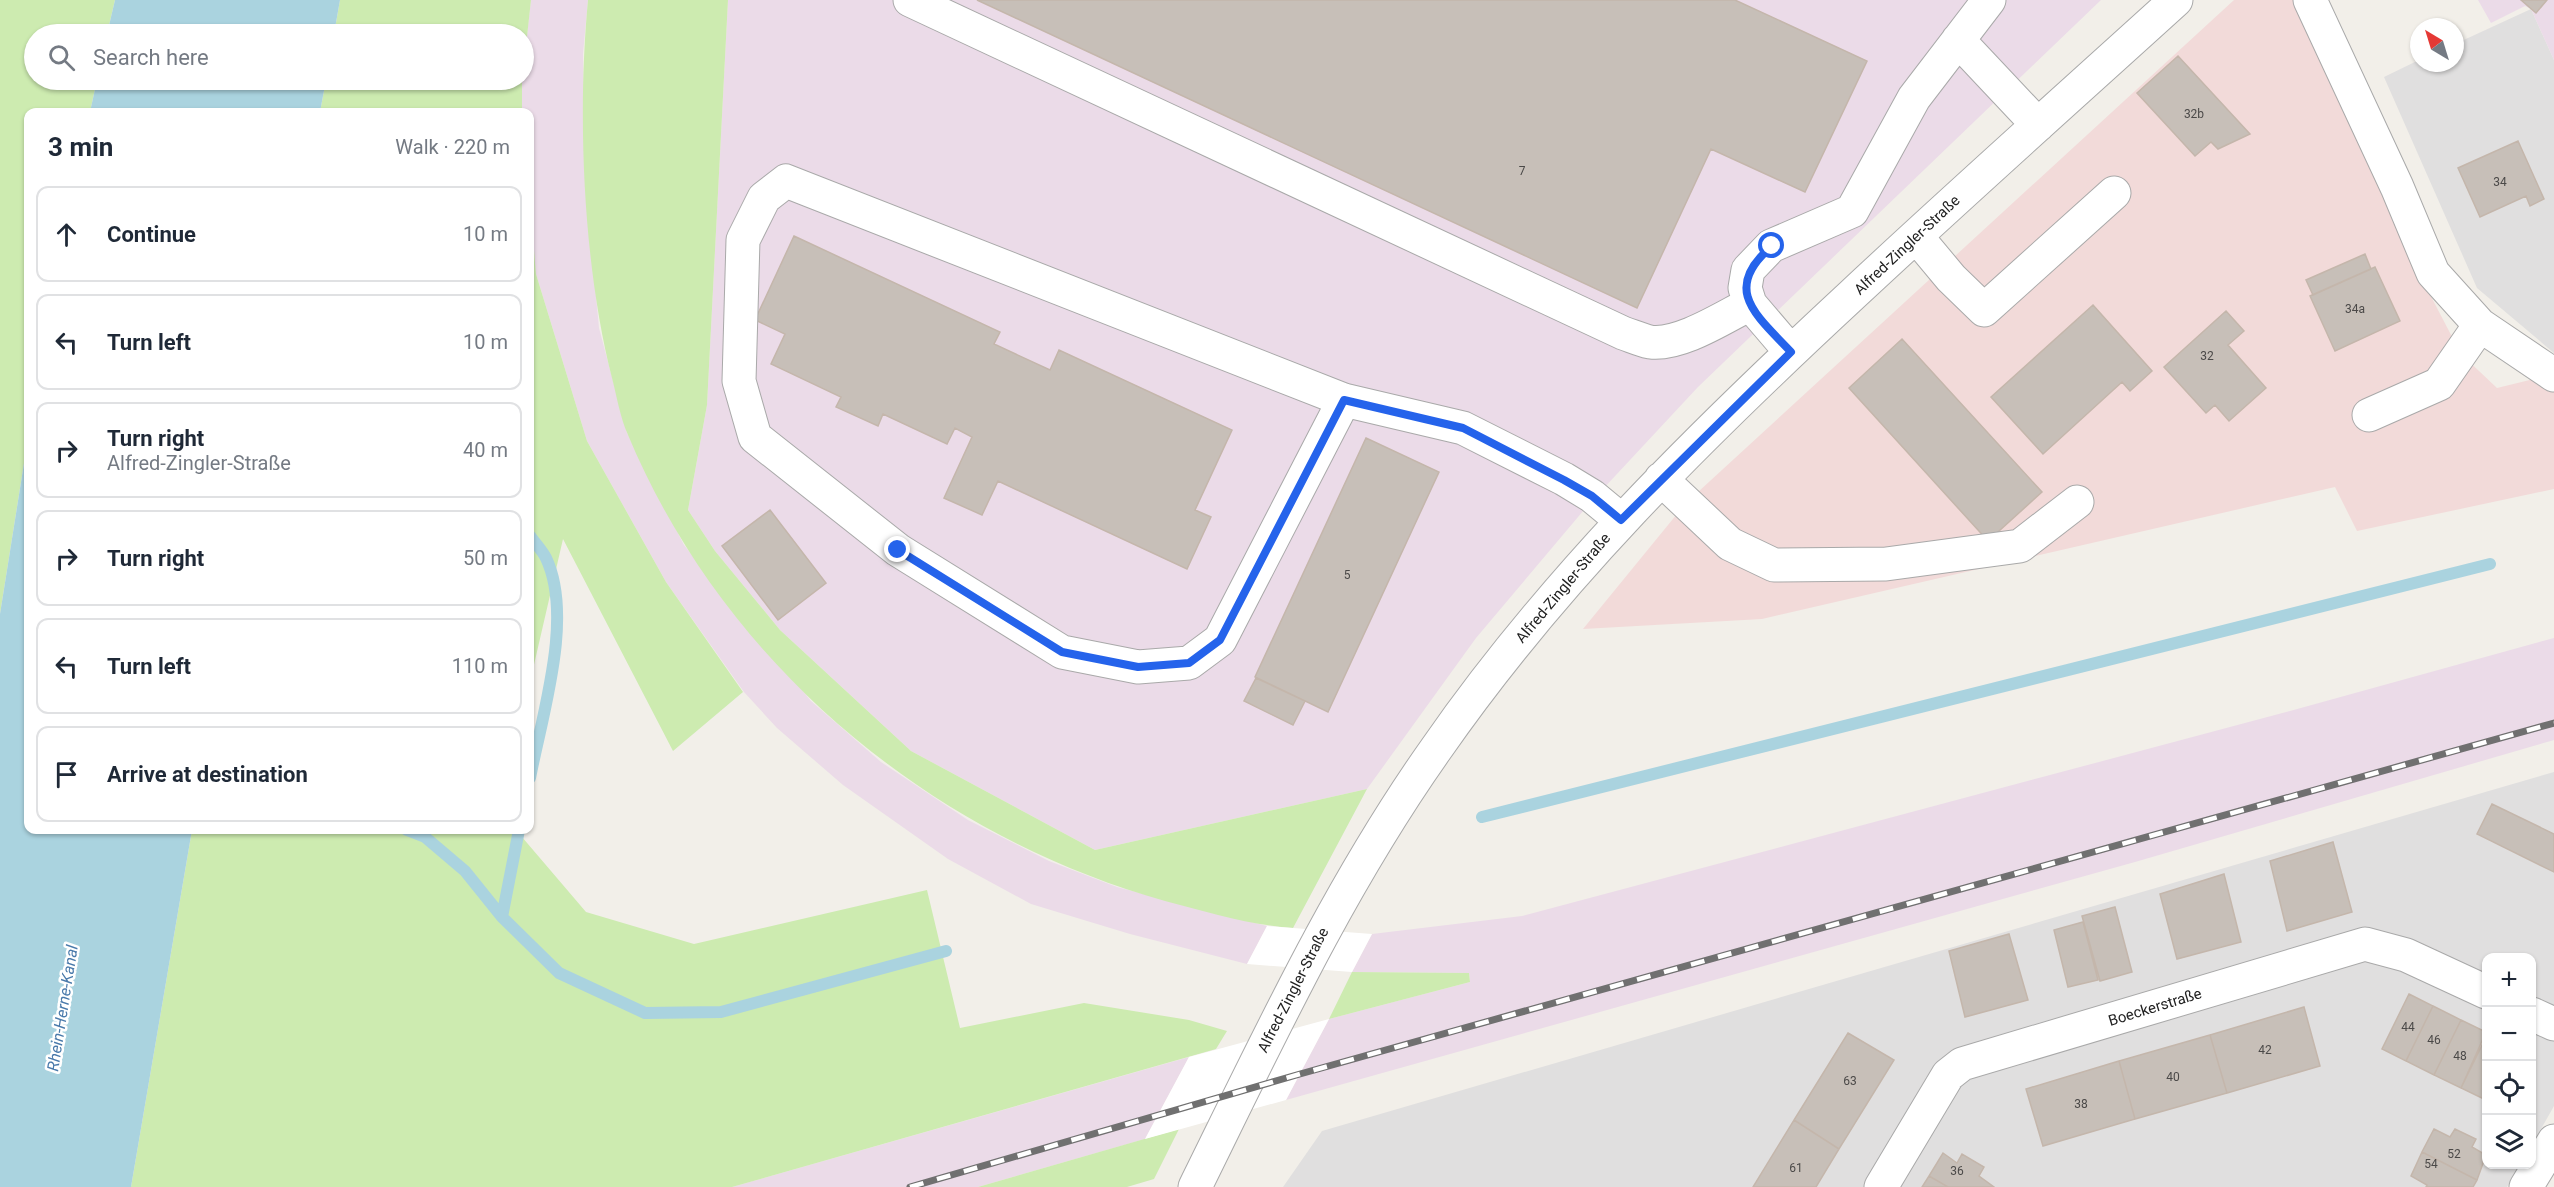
<!DOCTYPE html>
<html lang="en">
<head>
<meta charset="utf-8">
<style>
	body { margin:0; font-family:Roboto,sans-serif; background:#f6f6f7; color:#1f2937 }
	.controls { position:absolute; right:18px; bottom:18px; display:grid; overflow:hidden; border-radius:12px; box-shadow:0 2px 4px #0004 }
	.controls button { width:54px; height:54px; display:grid; place-items:center; padding:0; border:0; border-bottom:2px solid #e0e1e3; background:#fff; color:#1f2937; font:30px sans-serif }
	.compass { position:absolute; left:2410px; top:18px; width:54px; height:54px; border-radius:50%; background:#fff; box-shadow:0 2px 4px #0004; rotate:322deg }
	.stop { position:absolute; width:18px; height:18px; margin:-14px; border:4px solid #2563eb; border-radius:50%; background:#fff }
	.stop.end { background:#2563eb; border-color:#fff; box-shadow:0 2px 6px #0008 }
	.list { margin:0; padding:0; list-style:none }
	h2 { display:flex; justify-content:space-between; align-items:center; height:78px; margin:0; padding:0 24px; font-size:26px }
	h2 small { font-size:20px; font-weight:400; color:#747a83 }
	.list li { display:grid; grid-template-columns:39px 1fr auto; gap:18px; align-items:center; box-sizing:border-box; height:96px; margin:0 12px 12px; padding:0 12px; border:2px solid #e0e1e3; border-radius:12px }
	.list b { display:block; font-size:22px; white-space:nowrap }
	.list p { margin:0; font-size:20px; white-space:nowrap; color:#747a83 }
	.list em { font-size:20px; font-style:normal; color:#747a83 }
	.icon { flex:none; width:33px; height:33px; fill:none; stroke:currentColor; stroke-width:2; stroke-linecap:round; stroke-linejoin:round }
	.map { position:relative; flex:none; width:2554px; height:1187px; overflow:hidden }
	.search { position:absolute; background:#fff; box-shadow:0 2px 4px #0004; left:24px; top:24px; width:510px; height:66px; display:flex; align-items:center; gap:15px; box-sizing:border-box; padding:0 21px; border-radius:33px; color:#747a83; font-size:22px }
	.panel { position:absolute; background:#fff; box-shadow:0 2px 4px #0004; left:24px; top:108px; width:510px; height:726px; border-radius:12px }
	.map>svg:first-child { display:block }
	.residential { fill:#e0dfdf }
	.commercial { fill:#f2dad9 }
	.industrial { fill:#ebdbe8 }
	.grass { fill:#cdebb0 }
	.water { fill:#aad3df }
	.pier { fill:#fff }
	.lines { fill:none; stroke-linecap:round; stroke-linejoin:round }
	.stream { stroke:#aad3df; stroke-width:12 }
	.building { fill:#c7bfb8; stroke:#c4b6ab; stroke-width:1.5 }
	.minor-casing { stroke:#a9a9a9; stroke-width:35 }
	.minor { stroke:#fff; stroke-width:33 }
	.rail-casing { stroke:#707070; stroke-width:7 }
	.rail { stroke:#fff; stroke-width:4.5; stroke-dasharray:14; stroke-linecap:butt }
	.route { stroke:#2563eb; stroke-width:8 }
	.labels { text-anchor:middle; stroke-width:5; stroke-linejoin:round; paint-order:stroke }
	.number-label { font-size:12px; fill:#4b4948 }
	.street-label { font-size:15px; fill:#222; stroke:#fff }
	.water-label { font-size:16px; font-style:italic; fill:#4a7aab; stroke:#fff }
</style>
</head>
<body>
<div class="map">
<svg width="2554" height="1187" viewBox="0 0 2554 1187">
	<rect width="100%" height="100%" fill="#f2efe9"/>
	<!-- residential -->
	<path class="residential" d="M 2531,9 L 2554,60 L 2554,353 L 2477,288 L 2384,77 L 2419,60 L 2419,63 L 2455,63 L 2455,44 Z
		M 2554,772 L 2554,1106 L 2532,1145 L 2532,958 L 2486,958 L 2486,1164 L 2520,1165 L 2507,1187 L 1283,1187 L 1322,1131 Z"/>
	<!-- commercial -->
	<path class="commercial" d="M 2234,0 L 2293,0 L 2425,285 L 2461,354 L 2497,388 L 2554,374 L 2554,489 L 2357,531 L 2335,487 L 1762,619 L 1583,629 L 1686,503 Z"/>
	<!-- industrial -->
	<path class="industrial" d="M 531,0 L 588,0 L 583,54 L 586,188 L 599,328 L 627,433 L 684,545 L 811,701 L 881,762 L 968,820 L 1049,861 L 1117,887 L 1267,926 L 1247,964 L 1130,934 L 1031,904 L 948,859 L 843,785 L 777,728 L 744,692 L 666,582 L 587,441 L 536,274 L 530,203 L 530,112 L 522,112 L 520,95 Z
		M 728,0 L 2101,0 L 1698,387 L 1589,504 L 1476,638 L 1367,789 L 1095,850 L 911,751 L 780,630 L 715,551 L 688,510 L 707,405 Z
		M 2478,0 L 2554,0 L 2554,60 L 2531,9 L 2525,6 L 2491,23 Z
		M 2554,638 L 2554,740 L 2135,862 L 1286,1100 L 1329,1019 L 1470,982 L 1469,973 L 1352,972 L 1372,934 L 1522,916 L 2290,711 Z
		M 1189,1057 L 1145,1139 L 978,1187 L 732,1187 Z"/>
	<!-- grass -->
	<path class="grass" d="M 0,0 L 115,0 L 107,34 L 34,34 L 34,80 L 97,80 L 90,112 L 28,112 L 28,438 L 0,614 Z
		M 340,0 L 531,0 L 524,64 L 524,34 L 334,34 Z
		M 588,0 L 728,0 L 707,405 L 688,510 L 715,551 L 780,630 L 911,751 L 1095,850 L 1367,789 L 1293,928 C 1249,925 1207,912 1165,901 C 928,834 724,664 628,435 C 620,417 617,397 612,378 C 583,265 577,116 588,0 Z
		M 326,80 L 522,80 L 522,112 L 320,112 Z
		M 530,203 L 536,274 L 587,441 L 666,582 L 743,692 L 673,751 L 563,539 L 530,682 Z
		M 192,830 L 516,830 L 586,912 L 694,944 L 927,890 L 960,1028 L 1084,1003 L 1189,1020 L 1227,1031 L 1216,1049 L 732,1187 L 131,1187 Z
		M 1352,972 L 1469,973 L 1470,982 L 1329,1019 Z
		M 1179,1129 L 1154,1179 L 1127,1187 L 978,1187 Z"/>
	<!-- water -->
	<path class="water" d="M 115,0 L 340,0 L 334,34 L 107,34 Z
		M 97,80 L 326,80 L 320,112 L 90,112 Z
		M 28,438 L 28,830 L 192,830 L 131,1187 L 0,1187 L 0,614 Z"/>
	<!-- pier -->
	<path class="pier" d="M 1267,926 L 1372,934 L 1352,972 L 1247,964 Z
		M 1329,1019 L 1286,1100 L 1145,1139 L 1189,1057 Z"/>
	<g class="lines">
		<!-- stream -->
		<path class="stream" d="M 530,536 C 535,543 542,550 546,558 C 574,617 542,715 530,778
			M 1482,817 L 2490,564
			M 407,830 L 425,837 L 465,871 L 502,917 L 559,973 L 645,1013 L 721,1012 L 946,951
			M 502,917 L 519,830"/>
	</g>
	<!-- building -->
	<path class="building" d="M 977,0 L 1735,0 L 1867,61 L 1805,192 L 1711,149 L 1637,308 Z
		M 2521,0 L 2547,0 L 2536,13 Z
		M 2178,56 L 2250,134 L 2218,149 L 2211,142 L 2195,156 L 2137,93 Z
		M 2518,141 L 2544,199 L 2530,206 L 2526,196 L 2480,217 L 2458,168 Z
		M 794,236 L 1000,332 L 994,344 L 1050,370 L 1059,350 L 1232,430 L 1195,510 L 1211,517 L 1187,569 L 998,481 L 982,515 L 944,498 L 972,437 L 955,428 L 947,444 L 883,414 L 878,426 L 836,407 L 841,397 L 771,364 L 785,334 L 755,320 Z
		M 2365,254 L 2371,269 L 2313,295 L 2306,280 Z
		M 2375,267 L 2400,321 L 2335,351 L 2310,296 Z
		M 2093,305 L 2152,371 L 2130,391 L 2122,382 L 2043,454 L 1991,397 Z
		M 2226,311 L 2244,331 L 2228,345 L 2266,388 L 2229,421 L 2215,405 L 2206,413 L 2164,367 Z
		M 1902,339 L 2042,492 L 1988,541 L 1849,388 Z
		M 1366,438 L 1439,472 L 1328,712 L 1255,677 Z
		M 770,510 L 826,583 L 778,620 L 722,546 Z
		M 1256,678 L 1305,701 L 1293,725 L 1244,701 Z
		M 2492,804 L 2554,834 L 2554,872 L 2477,834 Z
		M 2333,842 L 2352,912 L 2287,931 L 2270,861 Z
		M 2224,874 L 2241,942 L 2177,959 L 2160,894 Z
		M 2115,907 L 2132,972 L 2100,981 L 2082,916 Z
		M 2083,922 L 2098,980 L 2068,987 L 2054,930 Z
		M 2009,934 L 2028,1000 L 1965,1017 L 1949,951 Z
		M 2409,994 L 2433,1006 L 2406,1061 L 2382,1049 Z
		M 2433,1006 L 2461,1020 L 2434,1075 L 2406,1061 Z
		M 2304,1007 L 2320,1066 L 2227,1093 L 2210,1035 Z
		M 2461,1020 L 2486,1032 L 2461,1088 L 2434,1075 Z
		M 1848,1033 L 1894,1060 L 1839,1149 L 1794,1120 Z
		M 2210,1035 L 2227,1093 L 2135,1119 L 2119,1061 Z
		M 2486,1037 L 2486,1100 L 2461,1088 Z
		M 2119,1061 L 2135,1119 L 2043,1146 L 2026,1089 Z
		M 1794,1120 L 1839,1149 L 1816,1187 L 1753,1187 Z
		M 2434,1129 L 2450,1137 L 2455,1129 L 2476,1139 L 2472,1147 L 2486,1155 L 2477,1180 L 2422,1152 Z
		M 2422,1152 L 2477,1180 L 2473,1187 L 2426,1187 L 2427,1185 L 2411,1176 Z
		M 1943,1153 L 1957,1163 L 1962,1154 L 1984,1167 L 1979,1176 L 1994,1187 L 1948,1187 L 1929,1176 Z
		M 1929,1176 L 1948,1187 L 1922,1187 Z"/>
	<g class="lines">
		<defs>
			<path id="minor" d="M 910,0 L 1623,333 C 1632,336 1641,340 1650,342 C 1680,346 1724,317 1750,304
				M 2310,0 L 2397,187 L 2433,273 L 2480,325 L 2554,375
				M 1958,40 L 2038,125
				M 1916,236 L 1951,278 L 1984,310 L 2114,193
				M 1791,352 L 1750,304 L 1745,288 L 1748,270 L 1771,246 L 1852,211 L 1914,98 L 1989,0
				M 1344,400 L 1220,640 L 1189,663 L 1138,667 L 1062,652 L 898,550 L 755,437 L 739,381 L 743,240 L 764,198 L 786,181 L 1344,400 L 1463,428 L 1564,479 L 1592,496 L 1621,520
				M 2369,415 L 2439,384 L 2480,325
				M 1661,479 L 1730,544 L 1774,565 L 1886,564 L 2020,546 L 2077,502
				M 2532,1014 L 2554,1024
				M 1195,1187 C 1269,1037 1339,886 1436,749 C 1554,579 1701,435 1852,295 C 1959,195 2068,98 2176,0
				M 1881,1187 L 1948,1075 L 1962,1064 L 2365,944 L 2406,955 L 2486,992
				M 2526,1187 L 2554,1141"/>
		</defs>
		<!-- minor casing -->
		<use href="#minor" class="minor-casing"/>
		<!-- minor -->
		<use href="#minor" class="minor"/>
		<defs>
			<path id="rail" d="M 910,1187 L 1300,1074 L 2554,723"/>
		</defs>
		<!-- rail casing -->
		<use href="#rail" class="rail-casing"/>
		<!-- rail -->
		<use href="#rail" class="rail"/>
	</g>
	<g class="lines">
		<!-- route -->
		<path class="route" d="M 898,550 L 1062,652 L 1138,667 L 1189,663 L 1220,640 L 1344,400 L 1463,428 L 1564,480 L 1592,496 L 1621,520 L 1791,352 C 1756,315 1721,289 1772,246"/>
	</g>
	<g class="labels">
		<!-- number labels -->
		<g class="number-label">
			<text x="2194" y="118">32b</text>
			<text x="1522" y="175">7</text>
			<text x="2500" y="186">34</text>
			<text x="2355" y="313">34a</text>
			<text x="2207" y="360">32</text>
			<text x="1347" y="579">5</text>
			<text x="2408" y="1031">44</text>
			<text x="2434" y="1044">46</text>
			<text x="2265" y="1054">42</text>
			<text x="2460" y="1060">48</text>
			<text x="2173" y="1081">40</text>
			<text x="1850" y="1085">63</text>
			<text x="2081" y="1108">38</text>
			<text x="2454" y="1158">52</text>
			<text x="2431" y="1168">54</text>
			<text x="1796" y="1172">61</text>
			<text x="1957" y="1175">36</text>
		</g>
		<!-- street labels -->
		<g class="street-label">
			<text transform="translate(1907 245) rotate(-43)" y="5">Alfred-Zingler-Straße</text>
			<text transform="translate(1563 588) rotate(-50)" y="5">Alfred-Zingler-Straße</text>
			<text transform="translate(1293 990) rotate(-63)" y="5">Alfred-Zingler-Straße</text>
			<text transform="translate(2155 1007) rotate(-17)" y="5">Boeckerstraße</text>
		</g>
		<!-- water labels -->
		<g class="water-label">
			<text transform="translate(62 1008) rotate(-81)" y="6">Rhein-Herne-Kanal</text>
		</g>
	</g>
</svg>
<div class="controls">
<button>+</button>
<button>−</button>
<button><svg class="icon" aria-label="locate" viewBox="0 0 24 24"><circle cx="12" cy="12" r="6"/><path d="M12 2v4M12 18v4M2 12h4M18 12h4"/></svg></button>
<button><svg class="icon" aria-label="layers" viewBox="0 0 24 24"><path d="M12 4l9 5-9 5-9-5zM3 14l9 5 9-5"/></svg></button>
</div>
<svg class="compass" viewBox="-18 -18 36 36"><path d="M0-13l5 13h-10z" fill="#e53935"/><path d="M0 13l5-13h-10z" fill="#747a83"/></svg>
<div class="stop" style="left:1772px;top:246px"></div>
<div class="stop end" style="left:898px;top:550px"></div>
<div class="search"><svg class="icon" aria-label="search" viewBox="0 0 24 24"><circle cx="10" cy="10" r="6"/><path d="M15 15l6 6"/></svg>Search here</div>
<section class="panel">
<h2>3 min<small>Walk · 220 m</small></h2>
<ul class="list">
<li><svg class="icon" aria-label="ahead" viewBox="0 0 24 24"><path d="M12 20V5M6 11l6-6 6 6"/></svg><div><b>Continue</b></div><em>10 m</em></li>
<li><svg class="icon" aria-label="left" viewBox="0 0 24 24"><path d="M17 20v-9H6M10 6l-5 5 5 5"/></svg><div><b>Turn left</b></div><em>10 m</em></li>
<li><svg class="icon" aria-label="right" viewBox="0 0 24 24"><path d="M7 20v-9h11M14 6l5 5-5 5"/></svg><div><b>Turn right</b><p>Alfred-Zingler-Straße</p></div><em>40 m</em></li>
<li><svg class="icon" aria-label="right" viewBox="0 0 24 24"><path d="M7 20v-9h11M14 6l5 5-5 5"/></svg><div><b>Turn right</b></div><em>50 m</em></li>
<li><svg class="icon" aria-label="left" viewBox="0 0 24 24"><path d="M17 20v-9H6M10 6l-5 5 5 5"/></svg><div><b>Turn left</b></div><em>110 m</em></li>
<li><svg class="icon" aria-label="arrive" viewBox="0 0 24 24"><path d="M6 21V4h12l-3 4 3 4H6"/></svg><div><b>Arrive at destination</b></div></li>
</ul>
</section>
</div>
</body>
</html>
